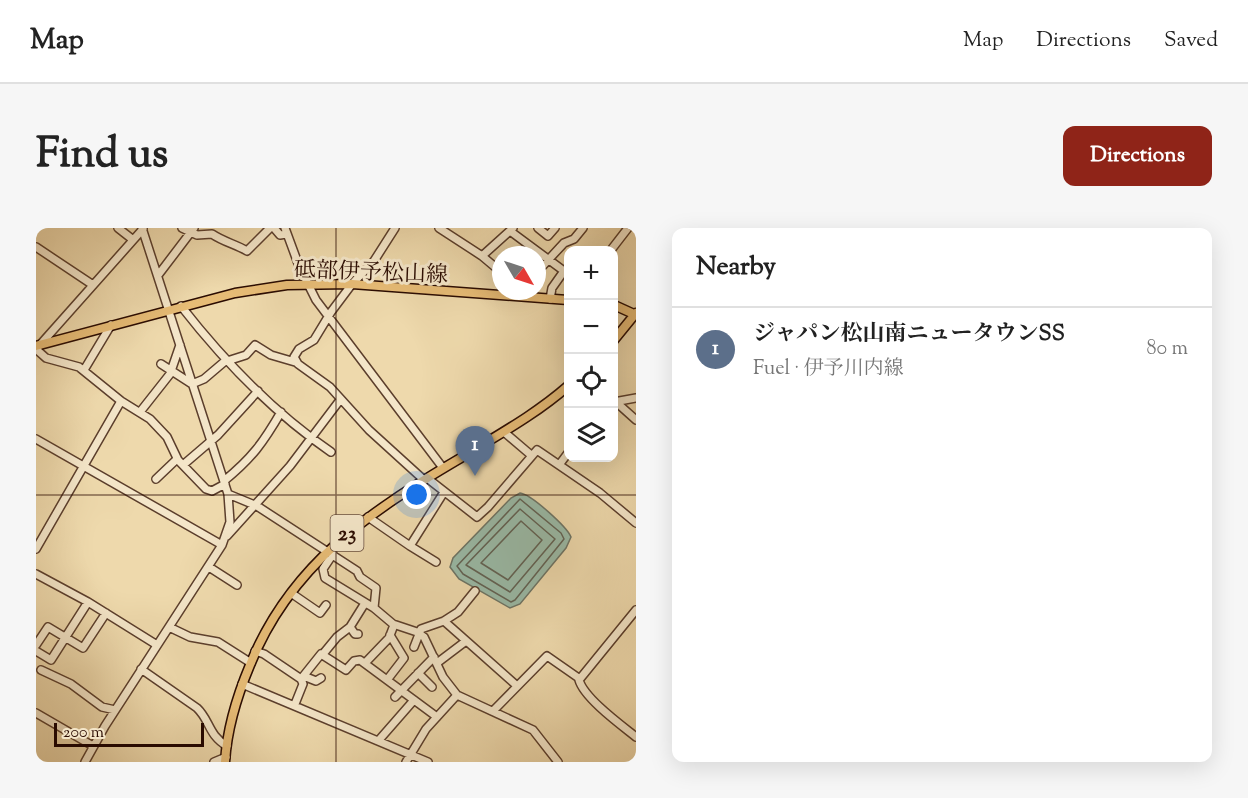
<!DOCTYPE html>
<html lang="en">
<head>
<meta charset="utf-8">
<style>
	body { margin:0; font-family:"Sorts Mill Goudy","Noto Serif JP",serif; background:#f6f6f6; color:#222 }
	.controls { position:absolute; right:18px; top:18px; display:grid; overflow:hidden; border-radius:12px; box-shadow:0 6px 24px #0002 }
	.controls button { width:54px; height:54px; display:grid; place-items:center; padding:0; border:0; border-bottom:2px solid #e0e0e0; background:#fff; color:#222; font:30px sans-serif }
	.compass { position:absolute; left:456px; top:18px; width:54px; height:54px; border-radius:50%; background:#fff; box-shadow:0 6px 24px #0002; rotate:129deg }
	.scale { position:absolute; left:18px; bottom:15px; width:150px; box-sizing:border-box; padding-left:6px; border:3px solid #2a0b01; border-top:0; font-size:16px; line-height:21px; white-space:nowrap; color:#2a0b01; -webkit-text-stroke:4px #f4e6c9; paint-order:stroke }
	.you { position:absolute; left:381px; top:267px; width:21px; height:21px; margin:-15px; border:4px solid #fff; border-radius:50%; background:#1a73e8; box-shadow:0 0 0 9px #1a73e833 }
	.badge { display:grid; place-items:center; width:39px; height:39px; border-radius:50%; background:#8f2418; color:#fff; font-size:20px; font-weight:700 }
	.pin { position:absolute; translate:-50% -50px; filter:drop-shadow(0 2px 3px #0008) }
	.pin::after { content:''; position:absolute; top:32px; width:21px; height:18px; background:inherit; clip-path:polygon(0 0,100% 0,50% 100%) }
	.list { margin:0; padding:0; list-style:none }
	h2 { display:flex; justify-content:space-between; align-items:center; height:78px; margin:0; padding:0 24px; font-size:26px }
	h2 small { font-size:20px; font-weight:400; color:#767676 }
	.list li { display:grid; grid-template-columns:39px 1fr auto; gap:18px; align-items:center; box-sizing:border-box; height:84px; padding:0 24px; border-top:2px solid #e0e0e0 }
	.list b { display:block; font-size:22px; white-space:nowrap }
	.list p { margin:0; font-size:20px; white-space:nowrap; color:#767676 }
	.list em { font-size:20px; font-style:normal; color:#767676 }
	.icon { flex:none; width:33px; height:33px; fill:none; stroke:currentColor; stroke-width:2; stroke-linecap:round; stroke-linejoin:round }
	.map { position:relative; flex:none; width:600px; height:534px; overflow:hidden; border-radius:12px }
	header { display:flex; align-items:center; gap:36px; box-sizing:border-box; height:84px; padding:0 30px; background:#fff; border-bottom:2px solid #e0e0e0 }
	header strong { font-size:28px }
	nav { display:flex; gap:33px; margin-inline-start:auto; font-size:21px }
	.intro { display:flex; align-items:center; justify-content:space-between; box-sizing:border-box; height:144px; padding:0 36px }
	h1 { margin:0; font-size:42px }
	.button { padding:15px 27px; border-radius:12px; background:#8f2418; color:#fff; font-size:21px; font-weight:700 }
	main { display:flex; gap:36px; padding:0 36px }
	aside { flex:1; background:#fff; border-radius:12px; box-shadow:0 6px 24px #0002 }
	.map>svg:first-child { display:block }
	.water { fill:#99baa7; stroke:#6d7465; stroke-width:1.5 }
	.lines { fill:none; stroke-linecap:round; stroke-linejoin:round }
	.shore { stroke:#626254; stroke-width:1.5 }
	.minor-casing { stroke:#5b3e2c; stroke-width:10 }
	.major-casing { stroke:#2a0b01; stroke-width:11 }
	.minor { stroke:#f4e6c9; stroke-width:7 }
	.major { stroke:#e7bc76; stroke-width:8 }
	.grid { fill:none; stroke:#2a0b01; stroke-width:1.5; stroke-opacity:0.55 }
	.labels { text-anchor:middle; stroke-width:6; stroke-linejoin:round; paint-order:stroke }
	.shield { fill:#f4e6c9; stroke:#674d3d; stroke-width:1.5 }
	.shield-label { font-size:21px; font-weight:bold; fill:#2a0b01 }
	.street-label { font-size:22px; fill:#2a0b01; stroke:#f4e6c9 }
</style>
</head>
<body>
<header>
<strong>Map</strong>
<nav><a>Map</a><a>Directions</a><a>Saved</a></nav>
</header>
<div class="intro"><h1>Find us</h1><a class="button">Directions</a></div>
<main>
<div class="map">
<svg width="600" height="534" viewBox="0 0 600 534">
	<rect width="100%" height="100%" fill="#eed9ac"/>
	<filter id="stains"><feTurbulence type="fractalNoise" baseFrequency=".00333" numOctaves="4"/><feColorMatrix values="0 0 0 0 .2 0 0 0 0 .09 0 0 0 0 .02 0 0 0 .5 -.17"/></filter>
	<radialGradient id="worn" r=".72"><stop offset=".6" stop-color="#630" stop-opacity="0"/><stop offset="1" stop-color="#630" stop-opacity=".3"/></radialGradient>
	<!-- water -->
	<path class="water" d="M 484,265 C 495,266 531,299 535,309 L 530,320 L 484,376 L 474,380 L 423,351 L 414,339 L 417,330 L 475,270 Z"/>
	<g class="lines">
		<!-- shore -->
		<path class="shore" d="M 484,271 L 525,305 L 528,311 L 479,372 L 475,374 L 427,346 L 421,338 Z
			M 484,281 L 519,311 L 474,364 L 430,337 Z
			M 485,293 L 506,312 L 472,352 L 445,335 Z"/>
		<defs>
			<path id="minor" d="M 82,0 L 96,11
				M 146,0 L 161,7 L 176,6 C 188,14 199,16 211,23 L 234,0
				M 238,0 L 244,7 L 250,6
				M 249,0 L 263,38 L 280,72 L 407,240
				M 359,0 L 338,33 L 316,56 L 295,84 L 278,112 L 263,121 L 258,129 L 262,136 L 294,159 L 333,202 L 388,252
				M 403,0 L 446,28 L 477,0
				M 502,0 L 512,8 L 519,0
				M 474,3 L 528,43 L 516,60 L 514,71
				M 0,19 L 57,57
				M 575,22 L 592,0
				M 446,28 L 465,44
				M 501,44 L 528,15 L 538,11 L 547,0
				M 123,46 L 158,0
				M 145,78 C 188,133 238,185 295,224
				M 3,118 L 107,1
				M 0,121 L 10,130 L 43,139 L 85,173 L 114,191 L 131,209 L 142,232 L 170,261 L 176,263 L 189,256
				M 125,136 L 156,156 L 168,151 L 188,134 L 210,127 L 219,117 L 235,127 L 259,134
				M 48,142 L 75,97
				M 578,174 L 600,170
				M 580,174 L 600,192
				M 104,184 L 134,146 L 144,117
				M 468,204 L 495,227
				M 0,211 L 186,317
				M 147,237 L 182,207 L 222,163
				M 523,237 L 532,225
				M 391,250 L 441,289 L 452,279 L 501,222 L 564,265 L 600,295
				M 120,251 L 141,231
				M 188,253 C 216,230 227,215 245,184
				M 192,266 L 221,278 L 321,343 L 324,349 L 340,360 L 338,380 L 357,396 L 381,404 L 388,409 L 407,449 L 421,467 L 497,502 L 522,534
				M 332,289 L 374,318 L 408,264
				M 191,308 L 254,238 L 304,172
				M 374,318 L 400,334
				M 0,321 L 85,173
				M 297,326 L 287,341 L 289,350 L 338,380
				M 173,339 L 201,357
				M 0,346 L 52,374 L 121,417
				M 255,365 L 284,385 L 290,377
				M 600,382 L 543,452 C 548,470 585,497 600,509
				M 408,393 L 480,457
				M 133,399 L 154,409 L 182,414 L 215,435
				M 314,399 L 329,375
				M 0,417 L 12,399 L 47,420 L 70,385
				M 378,419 L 385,401 L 408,393 L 422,384 L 439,363
				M 0,423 L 15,432 L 52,374
				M 219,423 L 228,426 L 265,451 L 267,456 L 259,476
				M 287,426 L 301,409 L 314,399 L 319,406 L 322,406
				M 329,435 L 353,410 L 358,397
				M 401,435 L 430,413
				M 105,441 L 161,480 C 174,492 172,507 191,518
				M 5,442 L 35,456 L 66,479 L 79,482
				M 382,445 L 396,459
				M 265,451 L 285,426 L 310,442 L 318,433 L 324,432 L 401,489
				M 265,451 L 270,449 L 280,453 L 285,450
				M 351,452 L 368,430 L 354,407
				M 206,456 L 392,534
				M 359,469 L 398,429
				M 457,483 L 511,428 L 544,451
				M 0,485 L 57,518
				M 343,512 L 378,472
				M 49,534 L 69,498 L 186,317 L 194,294 L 192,266 L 106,0
				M 178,534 L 190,529
				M 370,534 L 390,501 L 421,467"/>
			<path id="major" d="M 578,77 L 600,87
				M 578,112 L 600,85
				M 0,118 L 199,65 L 251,57 L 316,56 L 532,72
				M 189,534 C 191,501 201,468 214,437 C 254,337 333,284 423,231 C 460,208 499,187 532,158"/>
		</defs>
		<!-- minor casing -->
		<use href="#minor" class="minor-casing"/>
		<!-- major casing -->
		<use href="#major" class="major-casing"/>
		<!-- minor -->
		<use href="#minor" class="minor"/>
		<!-- major -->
		<use href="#major" class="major"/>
	</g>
	<!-- grid -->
	<path class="grid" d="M 300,0 L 300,534M 0,267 L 600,267"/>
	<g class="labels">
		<!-- shield labels -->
		<rect class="shield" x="294.5" y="287" width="33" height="36" rx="4.5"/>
		<g class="shield-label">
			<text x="311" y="312">23</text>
		</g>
		<!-- street labels -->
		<g class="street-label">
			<text transform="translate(335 43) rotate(2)" y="8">砥部伊予松山線</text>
		</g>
	</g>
	<rect width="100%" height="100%" filter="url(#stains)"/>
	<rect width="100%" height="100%" fill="url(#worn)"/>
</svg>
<div class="controls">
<button>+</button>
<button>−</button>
<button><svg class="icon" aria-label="locate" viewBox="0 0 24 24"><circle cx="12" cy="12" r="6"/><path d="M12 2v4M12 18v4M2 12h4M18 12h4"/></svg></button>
<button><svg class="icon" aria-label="layers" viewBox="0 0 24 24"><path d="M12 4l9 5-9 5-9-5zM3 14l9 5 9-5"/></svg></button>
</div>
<svg class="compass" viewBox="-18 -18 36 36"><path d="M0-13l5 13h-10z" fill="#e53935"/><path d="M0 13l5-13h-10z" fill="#767676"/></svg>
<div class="scale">200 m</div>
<div class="you"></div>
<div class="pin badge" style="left:439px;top:248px;background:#5c6f8a">1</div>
</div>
<aside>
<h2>Nearby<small></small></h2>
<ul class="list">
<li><span class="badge" style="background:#5c6f8a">1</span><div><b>ジャパン松山南ニュータウンSS</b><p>Fuel · 伊予川内線</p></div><em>80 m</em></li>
</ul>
</aside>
</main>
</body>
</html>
